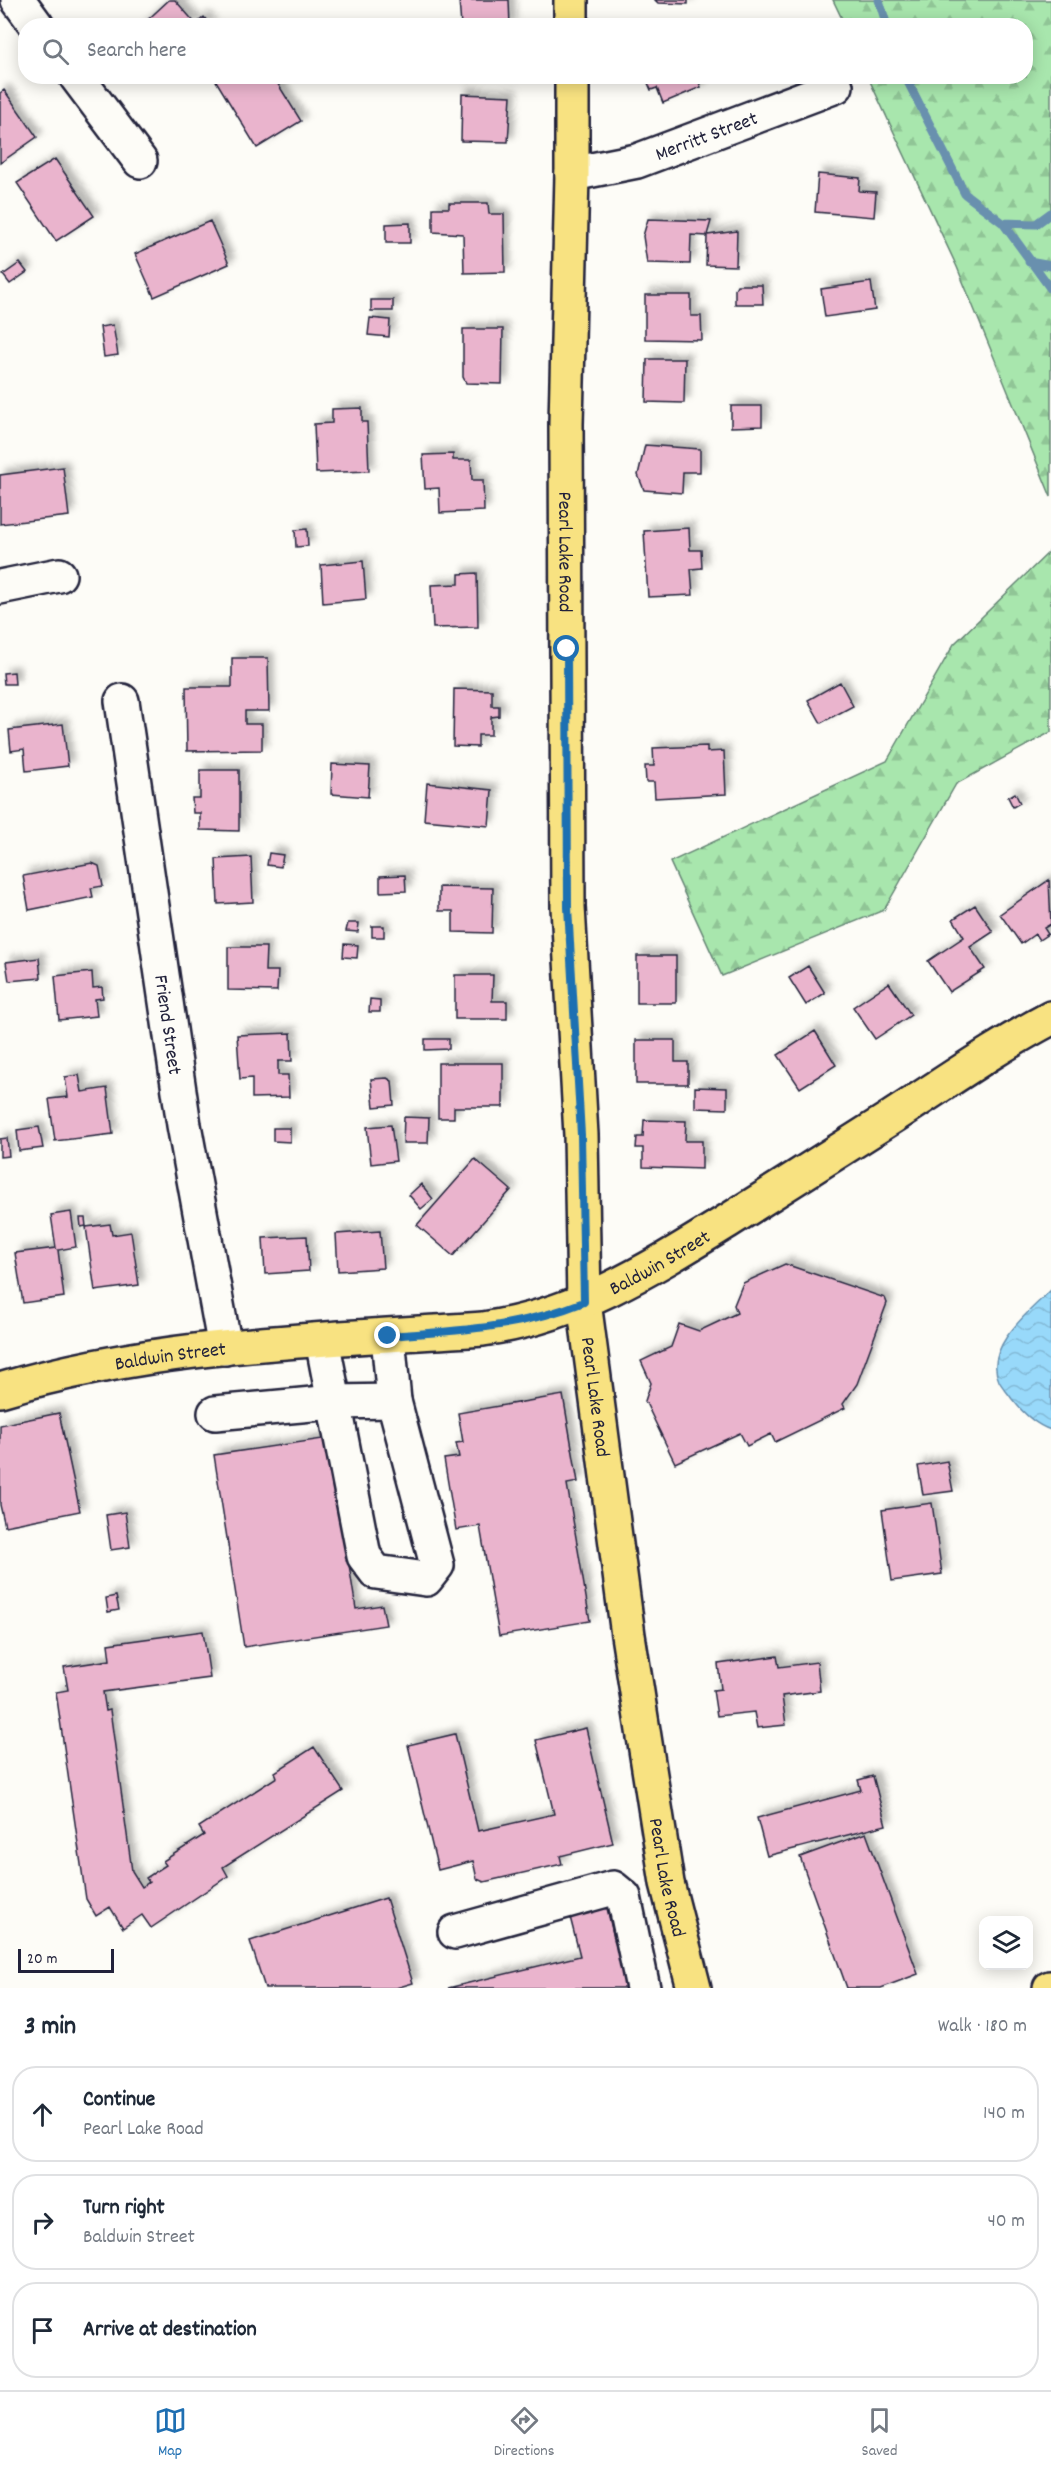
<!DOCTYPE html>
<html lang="en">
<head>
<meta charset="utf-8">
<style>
	body { margin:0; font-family:Dekko,sans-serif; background:#f6f6f7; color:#1f2937 }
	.controls { position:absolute; right:18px; bottom:18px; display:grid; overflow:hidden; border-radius:12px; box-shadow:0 3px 15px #0003 }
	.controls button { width:54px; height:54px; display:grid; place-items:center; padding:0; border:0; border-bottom:2px solid #e0e1e3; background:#fff; color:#1f2937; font:30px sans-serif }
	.scale { position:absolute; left:18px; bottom:15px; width:96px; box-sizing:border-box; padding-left:6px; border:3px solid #22223b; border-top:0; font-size:16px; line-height:21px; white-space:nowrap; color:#22223b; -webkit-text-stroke:4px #fdfcf7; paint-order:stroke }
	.stop { position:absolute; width:18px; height:18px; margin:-14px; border:4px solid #1f6fb2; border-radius:50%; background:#fff }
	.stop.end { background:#1f6fb2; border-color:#fff; box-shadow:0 2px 6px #0008 }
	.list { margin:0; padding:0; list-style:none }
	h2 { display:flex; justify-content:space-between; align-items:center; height:78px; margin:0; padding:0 24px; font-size:26px }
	h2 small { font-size:20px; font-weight:400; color:#747a83 }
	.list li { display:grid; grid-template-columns:39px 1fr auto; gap:18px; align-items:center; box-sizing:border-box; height:96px; margin:0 12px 12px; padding:0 12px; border:2px solid #e0e1e3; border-radius:24px }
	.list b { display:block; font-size:22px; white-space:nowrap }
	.list p { margin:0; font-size:20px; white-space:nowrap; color:#747a83 }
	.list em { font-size:20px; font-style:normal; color:#747a83 }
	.icon { flex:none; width:33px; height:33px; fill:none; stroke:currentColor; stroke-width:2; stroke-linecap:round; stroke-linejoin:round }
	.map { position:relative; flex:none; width:1051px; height:1988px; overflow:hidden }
	.search { position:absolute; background:#fff; box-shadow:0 3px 15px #0003; left:18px; right:18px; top:18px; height:66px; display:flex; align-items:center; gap:15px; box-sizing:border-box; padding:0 21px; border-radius:24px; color:#747a83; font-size:22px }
	.sheet { height:402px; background:#fff }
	nav { display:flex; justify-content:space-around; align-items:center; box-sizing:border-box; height:84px; border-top:2px solid #e0e1e3; background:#fff; font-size:16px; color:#747a83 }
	nav a { display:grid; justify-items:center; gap:3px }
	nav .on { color:#1f6fb2 }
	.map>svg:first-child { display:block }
	.forest { fill:url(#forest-firs); stroke:#658474; stroke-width:1.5 }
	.water { fill:url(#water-waves); stroke:#6990ae; stroke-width:1.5 }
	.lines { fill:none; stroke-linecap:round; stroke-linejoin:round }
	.stream { stroke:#6990ae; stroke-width:9 }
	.building { fill:#eab4cd; stroke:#22223b; stroke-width:1.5; filter:url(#shadow) }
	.minor-casing { stroke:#22223b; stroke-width:38 }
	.major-casing { stroke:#22223b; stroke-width:38 }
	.minor { stroke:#fdfcf7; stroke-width:33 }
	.major { stroke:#f8e281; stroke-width:33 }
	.route { stroke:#1f6fb2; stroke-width:8 }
	.labels { text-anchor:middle; stroke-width:4.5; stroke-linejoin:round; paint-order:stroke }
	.street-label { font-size:20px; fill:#22223b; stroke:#fdfcf7 }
</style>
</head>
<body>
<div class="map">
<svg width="1051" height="1988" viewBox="0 0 1051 1988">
	<defs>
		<pattern id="forest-firs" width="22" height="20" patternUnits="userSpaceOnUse" patternTransform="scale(1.5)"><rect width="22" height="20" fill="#a8e6ad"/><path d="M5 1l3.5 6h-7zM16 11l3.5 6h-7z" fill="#90c596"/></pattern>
		<pattern id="water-waves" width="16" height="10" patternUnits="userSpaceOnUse" patternTransform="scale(1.5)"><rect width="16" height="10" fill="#98d9fa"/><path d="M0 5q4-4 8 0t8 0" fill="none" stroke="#83bad7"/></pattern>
		<filter id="shadow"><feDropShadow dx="5.5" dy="-5.5" stdDeviation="3" flood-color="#0004"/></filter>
	</defs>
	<rect width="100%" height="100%" fill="#fdfcf7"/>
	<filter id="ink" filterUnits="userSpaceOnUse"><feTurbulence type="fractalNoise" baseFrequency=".0167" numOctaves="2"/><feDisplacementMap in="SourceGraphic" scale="12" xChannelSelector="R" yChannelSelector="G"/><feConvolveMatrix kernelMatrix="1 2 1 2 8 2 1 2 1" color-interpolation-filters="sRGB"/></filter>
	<g filter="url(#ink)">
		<!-- forest -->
		<path class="forest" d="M 833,0 L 1051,0 L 1051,497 L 957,267 L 868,77 L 1026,76 L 1026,26 L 845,25 Z
			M 1051,550 L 1051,732 L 956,784 L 884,910 L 722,976 L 670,862 L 887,761 L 954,644 Z"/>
		<!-- water -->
		<path class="water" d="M 1051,1290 L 1051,1430 C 1035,1425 1023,1413 1012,1399 C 1008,1393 1002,1387 999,1381 C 983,1347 1031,1310 1051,1290 Z"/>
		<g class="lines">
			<!-- stream -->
			<path class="stream" d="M 879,0 L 887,26
				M 905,76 L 965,194 L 1003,223 L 1036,224 L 1051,213
				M 1003,223 L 1051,289
				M 1029,262 L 1051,266"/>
		</g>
		<!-- building -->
		<path class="building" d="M 169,0 L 175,0 L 196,24 L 204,17 L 211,26 L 141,26 Z
			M 459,0 L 509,0 L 510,26 L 461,26 Z
			M 655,0 L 688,0 L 688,4 L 658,3 Z
			M 213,76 L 273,76 L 301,121 L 257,148 Z
			M 645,76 L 696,76 L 701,87 L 663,103 L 657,88 L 651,90 Z
			M 4,90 L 37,137 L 0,163 L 0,93 Z
			M 462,94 L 511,96 L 508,142 L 461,141 Z
			M 55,159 L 94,216 L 56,241 L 17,183 Z
			M 818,174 L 860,178 L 859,191 L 876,192 L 874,217 L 815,212 Z
			M 449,203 L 488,203 L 489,214 L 504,214 L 505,272 L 464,273 L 463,234 L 433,232 L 433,208 L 449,208 Z
			M 648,219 L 711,221 L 707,235 L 737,231 L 736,266 L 706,265 L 707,236 L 691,235 L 690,264 L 647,263 L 643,236 Z
			M 210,221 L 229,264 L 154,297 L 135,254 Z
			M 410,223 L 410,243 L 386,243 L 386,224 Z
			M 20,263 L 27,272 L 10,284 L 3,275 Z
			M 871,282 L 875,310 L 825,317 L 821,289 Z
			M 737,285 L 762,285 L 763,304 L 735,304 L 735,289 Z
			M 645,295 L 691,295 L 691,316 L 701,316 L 702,340 L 645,339 Z
			M 371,300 L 393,300 L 393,311 L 371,311 Z
			M 370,318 L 390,320 L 389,337 L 368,335 Z
			M 113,325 L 118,355 L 104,357 L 100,327 Z
			M 463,329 L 503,329 L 502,384 L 466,383 L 463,377 Z
			M 647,359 L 685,359 L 684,403 L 646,402 Z
			M 731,406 L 762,406 L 762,426 L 731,427 Z
			M 362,408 L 362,422 L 367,422 L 369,471 L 316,473 L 314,424 L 332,423 L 332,409 Z
			M 645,445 L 700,449 L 700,472 L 683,472 L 682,493 L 644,490 L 638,475 Z
			M 453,454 L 453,460 L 471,460 L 472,480 L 483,480 L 484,511 L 440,513 L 439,488 L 425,489 L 423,455 Z
			M 63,467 L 69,516 L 0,524 L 0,475 Z
			M 689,528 L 690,550 L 701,550 L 702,568 L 691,569 L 693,595 L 648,597 L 644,531 Z
			M 307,529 L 308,546 L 296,547 L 295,530 Z
			M 363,561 L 366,599 L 323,603 L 321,565 Z
			M 477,573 L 478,627 L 433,628 L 431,585 L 459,584 L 459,574 Z
			M 232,658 L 268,658 L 269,711 L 245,711 L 245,724 L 262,724 L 262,750 L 187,751 L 186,687 L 232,687 Z
			M 14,672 L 15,684 L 4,684 L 3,673 Z
			M 840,682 L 853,706 L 821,723 L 808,700 Z
			M 454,689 L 492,690 L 492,706 L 499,706 L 499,716 L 491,717 L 491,735 L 478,735 L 478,747 L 453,746 Z
			M 63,724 L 68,766 L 26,771 L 24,749 L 11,751 L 9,730 Z
			M 707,746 L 707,752 L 724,751 L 726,794 L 655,798 L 654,782 L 646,782 L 645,766 L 654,766 L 653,748 Z
			M 332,764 L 370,766 L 368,797 L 331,794 Z
			M 200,770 L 239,770 L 239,831 L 200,830 L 200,813 L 193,813 L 192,798 L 200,798 Z
			M 427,783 L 492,790 L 489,826 L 424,820 Z
			M 1015,793 L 1020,803 L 1013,807 L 1008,797 Z
			M 269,853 L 283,855 L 281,867 L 267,865 Z
			M 251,857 L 253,902 L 218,904 L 216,859 Z
			M 92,863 L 99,866 L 103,886 L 91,888 L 93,897 L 29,910 L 23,876 Z
			M 405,875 L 406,891 L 380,892 L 380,876 Z
			M 1049,880 L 1051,924 L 1044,928 L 1048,934 L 1039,940 L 1035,934 L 1021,944 L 1000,914 Z
			M 439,887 L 493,888 L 492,933 L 453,932 L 453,911 L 439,911 Z
			M 975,905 L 993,932 L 970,947 L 985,969 L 949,992 L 928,961 L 964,937 L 953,919 Z
			M 348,923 L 359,923 L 358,932 L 346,931 Z
			M 372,926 L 384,926 L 384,937 L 372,937 Z
			M 344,944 L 358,945 L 357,958 L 343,957 Z
			M 228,947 L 266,947 L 265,971 L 278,971 L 277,991 L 228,990 Z
			M 637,956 L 676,956 L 676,1003 L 637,1003 Z
			M 39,958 L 41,978 L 9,981 L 6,962 Z
			M 808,966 L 825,993 L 806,1005 L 789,978 Z
			M 92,972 L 93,988 L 102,987 L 103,998 L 95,999 L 97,1016 L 59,1020 L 55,976 Z
			M 455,975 L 493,975 L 492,1001 L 507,1001 L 507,1019 L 455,1019 Z
			M 889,983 L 911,1015 L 875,1039 L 853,1007 Z
			M 370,999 L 380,1000 L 380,1012 L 369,1012 Z
			M 815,1031 L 836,1065 L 800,1088 L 778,1055 Z
			M 291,1033 L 292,1061 L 278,1061 L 278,1075 L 288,1075 L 289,1097 L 252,1098 L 252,1078 L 240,1079 L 237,1035 Z
			M 425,1039 L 449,1039 L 449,1049 L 425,1050 Z
			M 636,1040 L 675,1040 L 675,1062 L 688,1062 L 688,1084 L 636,1084 Z
			M 438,1063 L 503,1063 L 503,1107 L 454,1107 L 454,1118 L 438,1118 Z
			M 79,1075 L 82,1092 L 107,1088 L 113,1134 L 55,1141 L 49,1099 L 68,1097 L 65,1077 Z
			M 387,1078 L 392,1081 L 394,1105 L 374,1107 L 371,1079 Z
			M 695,1087 L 727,1088 L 727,1109 L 695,1108 Z
			M 404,1117 L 429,1118 L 428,1143 L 403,1143 Z
			M 644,1120 L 686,1121 L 685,1141 L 702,1141 L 702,1169 L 643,1167 L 643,1148 L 636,1148 L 637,1137 L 643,1137 Z
			M 391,1125 L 396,1161 L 371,1164 L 367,1127 Z
			M 39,1127 L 43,1148 L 19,1151 L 17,1130 Z
			M 273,1128 L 290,1128 L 290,1142 L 273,1141 Z
			M 7,1138 L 9,1156 L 0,1157 L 0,1139 Z
			M 475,1159 L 511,1190 L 453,1256 L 417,1225 Z
			M 421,1184 L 433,1199 L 421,1209 L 409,1195 Z
			M 71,1212 L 76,1247 L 58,1250 L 64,1297 L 23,1303 L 15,1253 L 56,1248 L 51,1215 Z
			M 80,1218 L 85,1218 L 86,1226 L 81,1227 Z
			M 110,1224 L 112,1235 L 131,1232 L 139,1285 L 95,1291 L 86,1227 Z
			M 380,1231 L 383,1268 L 338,1271 L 336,1234 Z
			M 307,1236 L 309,1271 L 265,1274 L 263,1238 Z
			M 785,1264 L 885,1298 L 887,1303 L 857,1384 L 843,1404 L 845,1408 L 775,1442 L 771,1434 L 747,1446 L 740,1433 L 675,1463 L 645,1401 L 651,1383 L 641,1361 L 671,1347 L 679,1324 L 699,1331 L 737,1313 L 734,1305 L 743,1283 Z
			M 563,1395 L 578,1482 L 567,1484 L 590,1621 L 499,1636 L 480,1526 L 456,1530 L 444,1459 L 459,1457 L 456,1443 L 463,1442 L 458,1413 Z
			M 59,1413 L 80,1511 L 5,1526 L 0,1505 L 0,1425 Z
			M 329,1438 L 356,1609 L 382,1605 L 386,1625 L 244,1647 L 214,1455 Z
			M 947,1461 L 953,1491 L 923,1495 L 918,1466 Z
			M 932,1503 L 942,1574 L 892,1581 L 882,1510 Z
			M 125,1512 L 130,1547 L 111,1550 L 106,1515 Z
			M 116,1596 L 119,1610 L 108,1612 L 106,1598 Z
			M 203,1631 L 210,1678 L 103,1692 L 106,1711 L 110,1710 L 132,1871 L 142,1887 L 149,1882 L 146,1878 L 166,1865 L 163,1861 L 204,1835 L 199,1827 L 277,1777 L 275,1772 L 314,1747 L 343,1791 L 223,1867 L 228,1876 L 151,1928 L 142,1915 L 123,1928 L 110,1907 L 96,1916 L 86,1899 L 56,1692 L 68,1690 L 64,1667 L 110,1660 L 108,1644 Z
			M 777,1656 L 779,1667 L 817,1662 L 820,1691 L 782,1696 L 786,1725 L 757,1728 L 754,1712 L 717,1716 L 713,1690 L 721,1689 L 718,1664 Z
			M 586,1728 L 613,1843 L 560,1856 L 562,1864 L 484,1882 L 477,1879 L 473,1861 L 438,1870 L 408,1745 L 455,1734 L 478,1831 L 554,1814 L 536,1740 Z
			M 873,1776 L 886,1825 L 767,1856 L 757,1818 L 861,1790 L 858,1780 Z
			M 866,1833 L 918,1974 L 881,1988 L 847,1988 L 800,1857 Z
			M 386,1898 L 413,1983 L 396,1988 L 265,1988 L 250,1941 Z
			M 606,1904 L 626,1988 L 448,1988 L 580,1956 L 569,1913 Z"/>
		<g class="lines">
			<defs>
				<g id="minor">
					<path d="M 18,0 L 37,26"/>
					<path d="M 76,76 L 140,161"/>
					<path id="s1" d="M 572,174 L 637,161 L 836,86"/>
					<path d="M 0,587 L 59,575"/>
					<path id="s2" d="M 122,701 L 184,1125 L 225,1348"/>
					<path d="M 322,1340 L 364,1556 L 376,1572 L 426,1579 L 437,1565 L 394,1401 L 388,1336"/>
					<path d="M 215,1413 L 334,1402 L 394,1401"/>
					<path d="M 455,1932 L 613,1888 L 624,1897 L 643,1988"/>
				</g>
				<g id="major">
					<path d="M 571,0 L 571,26"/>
					<path id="s3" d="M 572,76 L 572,174 L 566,424 L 568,907 L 581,1135 L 584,1302 L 628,1635 L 667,1883 L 694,1988"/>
					<path id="s4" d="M 0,1390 C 156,1343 322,1340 483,1329 C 577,1316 652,1268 731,1219 C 785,1185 839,1151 892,1117 C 945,1083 996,1047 1051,1018"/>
					<path d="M 1050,1988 L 1051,1988"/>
				</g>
			</defs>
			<!-- minor casing -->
			<use href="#minor" class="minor-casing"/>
			<!-- major casing -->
			<use href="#major" class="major-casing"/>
			<!-- minor -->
			<use href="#minor" class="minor"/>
			<!-- major -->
			<use href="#major" class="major"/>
		</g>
	</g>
	<g class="lines" filter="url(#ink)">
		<!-- route -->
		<path class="route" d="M 388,1336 C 456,1331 520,1328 584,1302 L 581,1135 L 568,907 L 567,649"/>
	</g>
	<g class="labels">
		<!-- street labels -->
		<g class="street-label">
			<text dy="7" stroke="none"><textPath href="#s1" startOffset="140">Merritt Street</textPath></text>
			<text dy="7" stroke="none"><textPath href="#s3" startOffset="476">Pearl Lake Road</textPath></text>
			<text dy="7" stroke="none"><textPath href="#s2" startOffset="327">Friend Street</textPath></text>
			<text dy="7" stroke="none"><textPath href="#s4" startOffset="678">Baldwin Street</textPath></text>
			<text dy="7" stroke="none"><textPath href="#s4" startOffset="174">Baldwin Street</textPath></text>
			<text dy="7" stroke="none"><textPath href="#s3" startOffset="1322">Pearl Lake Road</textPath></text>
			<text dy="7" stroke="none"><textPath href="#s3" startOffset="1808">Pearl Lake Road</textPath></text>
		</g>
	</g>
</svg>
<div class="controls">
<button><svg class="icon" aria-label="layers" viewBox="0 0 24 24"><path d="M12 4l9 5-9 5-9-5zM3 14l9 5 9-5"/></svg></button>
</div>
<div class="scale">20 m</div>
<div class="stop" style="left:567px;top:649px"></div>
<div class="stop end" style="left:388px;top:1336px"></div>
<div class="search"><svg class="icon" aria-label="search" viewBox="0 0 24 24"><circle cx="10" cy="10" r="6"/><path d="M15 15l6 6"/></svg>Search here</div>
</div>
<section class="sheet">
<h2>3 min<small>Walk · 180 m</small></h2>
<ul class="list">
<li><svg class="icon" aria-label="ahead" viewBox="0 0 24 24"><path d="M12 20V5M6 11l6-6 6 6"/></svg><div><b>Continue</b><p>Pearl Lake Road</p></div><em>140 m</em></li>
<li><svg class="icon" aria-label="right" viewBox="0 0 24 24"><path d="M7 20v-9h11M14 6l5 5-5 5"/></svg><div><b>Turn right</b><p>Baldwin Street</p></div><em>40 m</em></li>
<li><svg class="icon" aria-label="arrive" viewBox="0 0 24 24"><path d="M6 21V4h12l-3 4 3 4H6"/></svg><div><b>Arrive at destination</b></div></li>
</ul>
</section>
<nav>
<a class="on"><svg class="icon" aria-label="map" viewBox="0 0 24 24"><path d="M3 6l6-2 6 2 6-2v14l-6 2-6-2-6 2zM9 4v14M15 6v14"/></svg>Map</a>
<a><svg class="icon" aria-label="directions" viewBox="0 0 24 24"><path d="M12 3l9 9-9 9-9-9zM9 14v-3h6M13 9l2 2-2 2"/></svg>Directions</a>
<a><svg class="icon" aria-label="saved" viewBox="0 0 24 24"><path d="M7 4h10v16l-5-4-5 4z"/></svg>Saved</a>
</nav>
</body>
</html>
